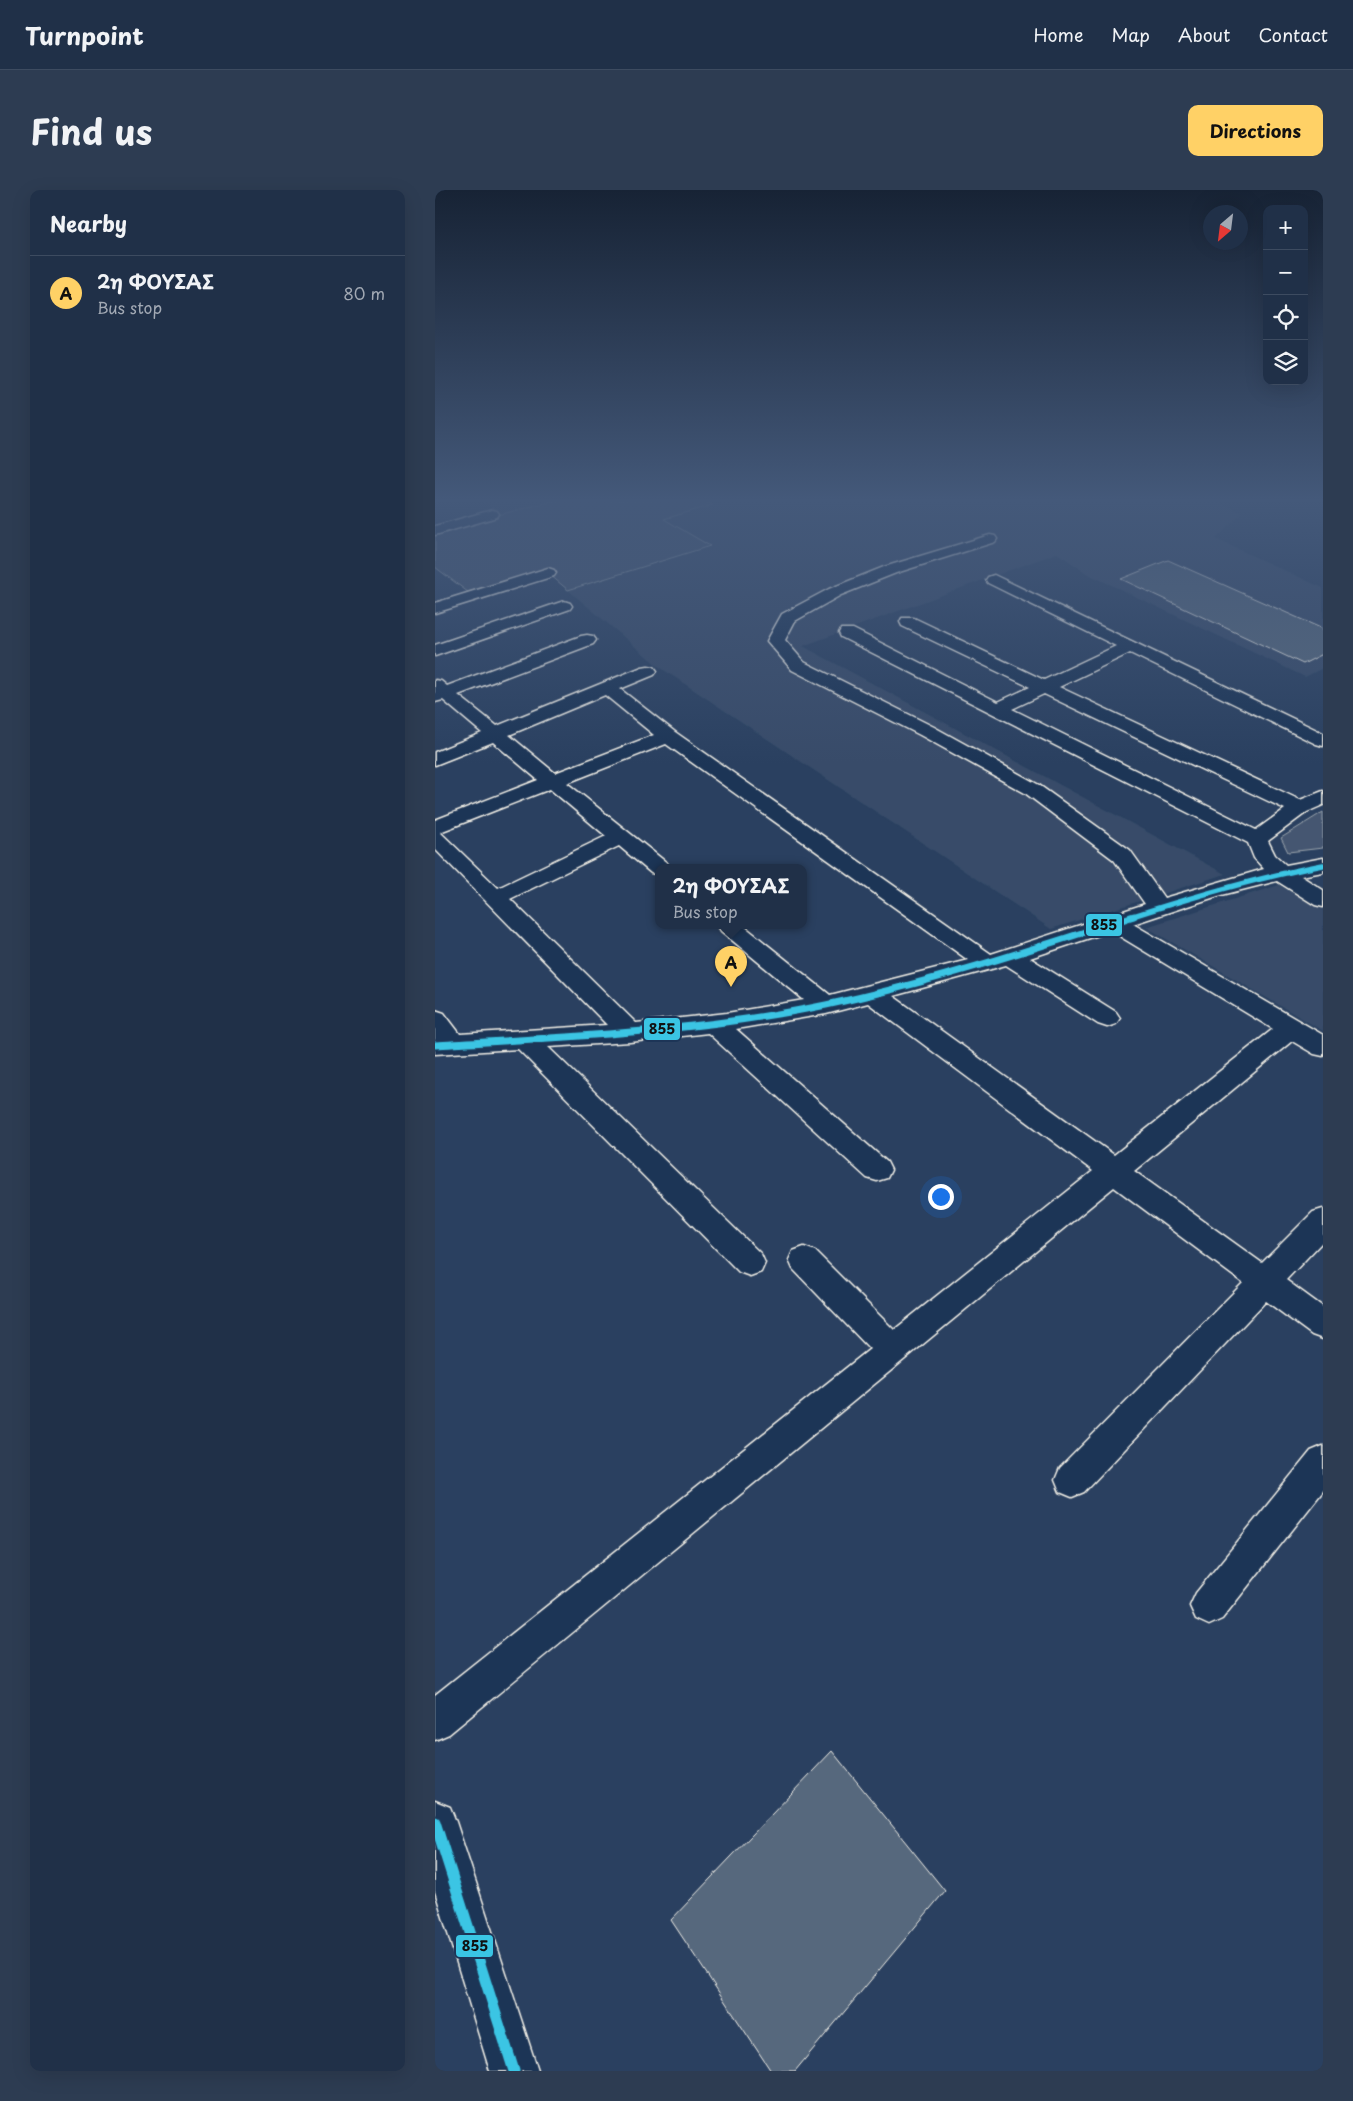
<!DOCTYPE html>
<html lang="en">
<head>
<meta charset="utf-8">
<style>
	body { margin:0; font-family:"Playpen Sans",sans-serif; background:#2d3c52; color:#f1f3f6 }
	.controls { position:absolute; right:15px; top:15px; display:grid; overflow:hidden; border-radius:10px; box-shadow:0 5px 20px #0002 }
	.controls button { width:45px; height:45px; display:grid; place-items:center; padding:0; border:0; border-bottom:1px solid #3d4b60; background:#203048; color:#f1f3f6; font:25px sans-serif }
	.compass { position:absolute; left:768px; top:15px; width:45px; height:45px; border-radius:50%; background:#203048; box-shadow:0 5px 20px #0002; rotate:208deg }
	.you { position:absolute; left:505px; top:1006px; width:18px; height:18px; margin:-12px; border:4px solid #fff; border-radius:50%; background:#1a73e8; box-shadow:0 0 0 8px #1a73e833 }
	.badge { display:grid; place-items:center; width:32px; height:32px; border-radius:50%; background:#ffd166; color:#111; font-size:16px; font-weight:700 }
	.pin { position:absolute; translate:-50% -41px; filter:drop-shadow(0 1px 2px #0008) }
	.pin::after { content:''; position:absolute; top:26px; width:18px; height:15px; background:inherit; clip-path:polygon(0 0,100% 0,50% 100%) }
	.popup { position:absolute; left:220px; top:674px; width:152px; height:65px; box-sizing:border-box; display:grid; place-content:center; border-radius:10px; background:#203048; filter:drop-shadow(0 1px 4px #0005); font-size:16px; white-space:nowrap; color:#a2a9b4 }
	.popup b { font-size:19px; color:#f1f3f6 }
	.popup::after { content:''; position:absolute; left:50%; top:100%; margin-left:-10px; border:10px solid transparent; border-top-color:#203048 }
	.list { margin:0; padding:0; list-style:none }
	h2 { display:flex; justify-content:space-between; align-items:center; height:65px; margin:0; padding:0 20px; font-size:21px }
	h2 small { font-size:16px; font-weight:400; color:#a2a9b4 }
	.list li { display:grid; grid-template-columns:32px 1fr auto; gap:15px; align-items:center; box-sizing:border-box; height:75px; padding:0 20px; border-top:1px solid #3d4b60 }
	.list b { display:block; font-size:19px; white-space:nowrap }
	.list p { margin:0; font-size:16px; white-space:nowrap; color:#a2a9b4 }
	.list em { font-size:16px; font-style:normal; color:#a2a9b4 }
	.icon { flex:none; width:28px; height:28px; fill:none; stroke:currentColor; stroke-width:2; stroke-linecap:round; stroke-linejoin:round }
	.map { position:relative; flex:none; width:888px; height:1881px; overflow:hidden; border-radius:10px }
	header { display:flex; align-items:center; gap:30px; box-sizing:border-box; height:70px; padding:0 25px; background:#203048; border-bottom:1px solid #3d4b60 }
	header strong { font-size:24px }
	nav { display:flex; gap:28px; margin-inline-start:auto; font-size:18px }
	.intro { display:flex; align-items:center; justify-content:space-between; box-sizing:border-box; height:120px; padding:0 30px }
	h1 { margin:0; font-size:35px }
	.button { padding:12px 22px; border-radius:10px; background:#ffd166; color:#111; font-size:18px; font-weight:700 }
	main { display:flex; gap:30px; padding:0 30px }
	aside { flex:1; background:#203048; border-radius:10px; box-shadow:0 5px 20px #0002 }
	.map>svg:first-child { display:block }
	.built { fill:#374c69 }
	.green { fill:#445771; stroke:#9ca4ac }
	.building { fill:#56677d; stroke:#f4f1e8 }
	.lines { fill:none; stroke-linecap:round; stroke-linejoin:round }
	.minor-casing { stroke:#f4f1e8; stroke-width:3 }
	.minor { fill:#1d3557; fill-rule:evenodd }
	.bus-1-far2-casing { stroke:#1d3557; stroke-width:8 }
	.bus-1-far1-casing { stroke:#1d3557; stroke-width:11 }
	.bus-1-casing { stroke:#1d3557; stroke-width:15 }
	.bus-1-far2 { stroke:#3ac5e4; stroke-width:5.5 }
	.bus-1-far1 { stroke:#3ac5e4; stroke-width:7 }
	.bus-1 { stroke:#3ac5e4; stroke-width:11 }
	.line-badge { stroke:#1d3557; stroke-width:2 }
	.pale-badge-label { font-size:14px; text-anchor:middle; font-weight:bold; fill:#111 }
</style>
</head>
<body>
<header>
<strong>Turnpoint</strong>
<nav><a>Home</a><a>Map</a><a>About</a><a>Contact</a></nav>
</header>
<div class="intro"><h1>Find us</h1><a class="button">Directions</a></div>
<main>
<aside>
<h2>Nearby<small></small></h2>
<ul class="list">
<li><span class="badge">A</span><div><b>2η ΦΟΥΣΑΣ</b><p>Bus stop</p></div><em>80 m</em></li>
</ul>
</aside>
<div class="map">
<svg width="888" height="1881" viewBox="0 0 888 1881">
	<rect width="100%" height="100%" fill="#2a4060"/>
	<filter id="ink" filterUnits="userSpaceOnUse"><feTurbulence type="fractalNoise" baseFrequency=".02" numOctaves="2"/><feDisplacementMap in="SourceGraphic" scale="10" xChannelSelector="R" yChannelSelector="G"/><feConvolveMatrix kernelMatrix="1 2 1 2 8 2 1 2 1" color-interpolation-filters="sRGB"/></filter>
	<g filter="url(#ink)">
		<!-- built -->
		<path class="built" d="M 46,310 L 121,310 L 67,324 Z
			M 296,310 L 779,310 L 807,323 L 781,349 L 888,398 L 888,478 L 870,487 L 653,384 L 622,363 L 368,456 L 790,684 L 616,739 L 223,476 L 133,400 L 275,357 L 228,329 Z
			M 844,695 L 888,720 L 888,841 L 711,737 Z"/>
		<!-- green -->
		<path class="green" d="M 121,310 L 269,310 L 278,315 L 229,329 L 275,356 L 133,400 L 109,380 L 34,403 L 0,377 L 0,344 L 67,324 Z
			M 888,622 L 888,658 L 853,662 L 846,648 Z"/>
		<!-- building -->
		<path class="building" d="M 733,370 L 888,439 L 888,464 L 868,474 L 686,389 Z
			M 397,1561 L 510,1701 L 360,1881 L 336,1881 L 236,1730 Z"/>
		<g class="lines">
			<defs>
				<path id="minor" d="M 57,320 L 62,321 L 64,324 L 62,327 L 0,345 L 0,336 Z
					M 555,345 L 560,346 L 562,349 L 560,352 L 461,383 L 406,405 L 360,431 L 350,450 L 369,472 L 499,537 L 604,595 L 695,660 L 729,708 L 829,679 L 819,668 L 813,653 L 406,447 L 404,443 L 406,439 L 418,439 L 563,512 L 595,497 L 467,436 L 465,432 L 467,428 L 479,428 L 609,490 L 681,456 L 553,393 L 551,390 L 553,387 L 559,385 L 888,543 L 888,556 L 881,554 L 695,463 L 624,497 L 865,610 L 888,601 L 888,615 L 872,622 L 833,651 L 840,665 L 851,675 L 888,668 L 888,682 L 866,686 L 888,700 L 888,717 L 880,715 L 842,691 L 783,706 L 698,734 L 888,845 L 888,866 L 879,864 L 857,851 L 699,981 L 827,1073 L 878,1022 L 888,1019 L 888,1051 L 851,1090 L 888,1117 L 888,1149 L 877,1145 L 831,1111 L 649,1302 L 637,1307 L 625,1302 L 620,1290 L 625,1278 L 808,1093 L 679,997 L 14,1544 L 0,1550 L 0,1505 L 435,1159 L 358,1079 L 354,1070 L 358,1061 L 369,1057 L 380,1061 L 459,1140 L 658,981 L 433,813 L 391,824 L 301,839 L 452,972 L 456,980 L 452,988 L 442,991 L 432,988 L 273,843 L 195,852 L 113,857 L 326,1064 L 330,1073 L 326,1082 L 315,1086 L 304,1082 L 83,859 L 0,864 L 0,820 L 9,823 L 25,844 L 172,835 L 0,659 L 0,630 L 103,590 L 58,552 L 0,575 L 0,562 L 47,543 L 8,510 L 0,512 L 0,490 L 6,491 L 12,496 L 146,446 L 152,445 L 158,446 L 161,450 L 158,454 L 23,505 L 62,536 L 207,477 L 213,476 L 219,477 L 222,481 L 219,485 L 185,499 L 240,542 L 556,764 L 710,714 L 679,670 L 590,603 L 485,545 L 357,480 L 332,451 L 347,424 L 394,399 L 449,377 ZM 609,504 L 850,619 L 821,640 L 577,519 ZM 170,505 L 219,545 L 120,583 L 74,545 ZM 231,554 L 533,770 L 395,805 L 309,736 L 283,736 L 286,741 L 369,810 L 292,823 L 201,833 L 75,709 L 184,656 L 216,683 L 224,685 L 224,678 L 235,678 L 232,673 L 132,593 ZM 115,599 L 171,646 L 63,698 L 5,642 ZM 676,741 L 838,839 L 679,965 L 458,806 L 571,775 L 663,834 L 672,837 L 681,834 L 685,828 L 681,822 L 595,768 Z
					M 113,378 L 119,380 L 121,383 L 119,386 L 0,423 L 0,413 Z
					M 129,411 L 135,413 L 137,416 L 135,419 L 0,466 L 0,455 Z
					M 888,1256 L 888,1301 L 787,1429 L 774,1435 L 761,1429 L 755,1416 L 761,1403 L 876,1261 Z
					M 0,1611 L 15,1617 L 21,1632 L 103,1881 L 55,1881 L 0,1701 Z"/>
			</defs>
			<!-- minor casing -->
			<use href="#minor" class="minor-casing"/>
			<!-- minor -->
			<use href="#minor" class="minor"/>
			<defs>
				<path id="bus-1-far2" d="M 695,727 C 760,706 821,688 888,675"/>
				<path id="bus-1-far1" d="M 0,855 C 131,847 262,842 391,815 C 495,793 598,759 699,726"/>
				<path id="bus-1" d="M 0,1632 L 79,1881"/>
			</defs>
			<!-- bus-1-far2 casing -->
			<use href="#bus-1-far2" class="bus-1-far2-casing"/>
			<!-- bus-1-far1 casing -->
			<use href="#bus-1-far1" class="bus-1-far1-casing"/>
			<!-- bus-1 casing -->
			<use href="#bus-1" class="bus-1-casing"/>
			<!-- bus-1-far2 -->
			<use href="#bus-1-far2" class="bus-1-far2"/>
			<!-- bus-1-far1 -->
			<use href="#bus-1-far1" class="bus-1-far1"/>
			<!-- bus-1 -->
			<use href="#bus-1" class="bus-1"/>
		</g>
	</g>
	<!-- sky -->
	<linearGradient id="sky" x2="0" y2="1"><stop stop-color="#172335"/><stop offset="0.54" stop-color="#44597a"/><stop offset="1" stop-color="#44597a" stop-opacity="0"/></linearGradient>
	<rect width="888" height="574" fill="url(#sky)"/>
	<g class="line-badge">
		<rect x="650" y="723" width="38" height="24" rx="5" fill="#3ac5e4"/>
		<rect x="208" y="827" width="38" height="24" rx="5" fill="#3ac5e4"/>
		<rect x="20" y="1744" width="39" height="24" rx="5" fill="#3ac5e4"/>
	</g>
	<g class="pale-badge-label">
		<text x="669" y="740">855</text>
		<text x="227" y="844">855</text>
		<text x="40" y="1761">855</text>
	</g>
</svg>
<div class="controls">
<button>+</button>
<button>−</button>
<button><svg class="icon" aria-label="locate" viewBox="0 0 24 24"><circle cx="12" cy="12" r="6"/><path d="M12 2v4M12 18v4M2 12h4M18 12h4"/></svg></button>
<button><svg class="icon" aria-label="layers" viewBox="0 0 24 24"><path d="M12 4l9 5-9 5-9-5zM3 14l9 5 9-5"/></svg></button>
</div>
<svg class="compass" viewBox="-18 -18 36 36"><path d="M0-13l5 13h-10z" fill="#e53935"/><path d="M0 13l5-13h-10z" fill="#a2a9b4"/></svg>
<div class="you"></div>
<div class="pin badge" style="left:296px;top:797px">A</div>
<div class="popup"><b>2η ΦΟΥΣΑΣ</b>Bus stop</div>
</div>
</main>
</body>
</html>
